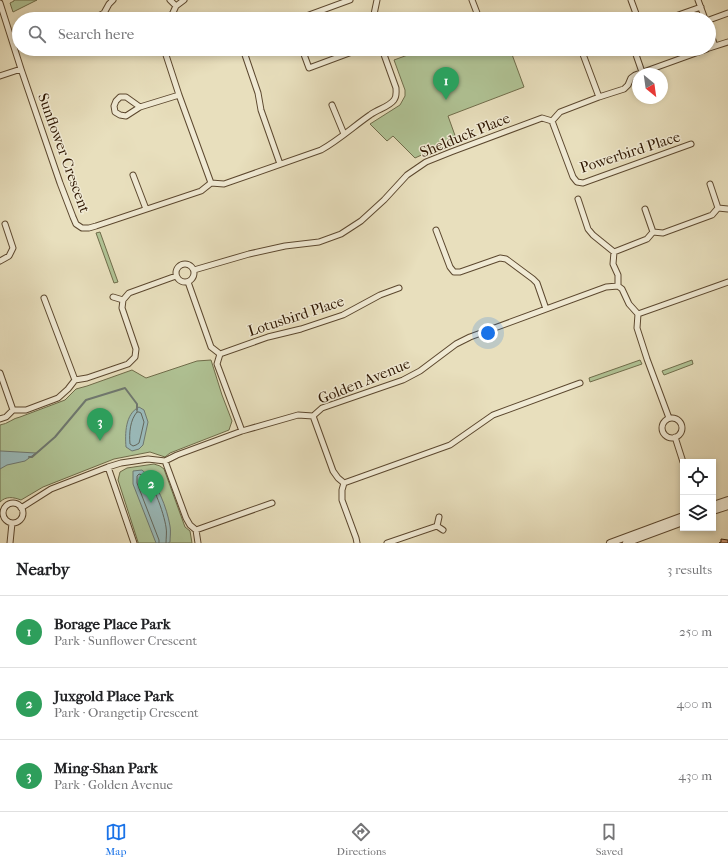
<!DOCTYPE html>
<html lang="en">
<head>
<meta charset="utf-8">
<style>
	body { margin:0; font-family:"IM FELL French Canon",serif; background:#f6f6f6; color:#202124 }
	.controls { position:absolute; right:12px; bottom:12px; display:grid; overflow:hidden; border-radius:0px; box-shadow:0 2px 6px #0003 }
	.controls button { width:36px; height:36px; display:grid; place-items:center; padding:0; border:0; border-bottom:1px solid #e0e0e0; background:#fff; color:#202124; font:20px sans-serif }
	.compass { position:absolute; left:632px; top:68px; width:36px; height:36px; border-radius:50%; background:#fff; box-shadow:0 2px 6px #0003; rotate:151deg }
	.you { position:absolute; left:488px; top:333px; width:14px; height:14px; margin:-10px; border:3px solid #fff; border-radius:50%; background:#1a73e8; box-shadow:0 0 0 6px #1a73e833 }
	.badge { display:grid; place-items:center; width:26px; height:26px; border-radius:50%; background:#1a73e8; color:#fff; font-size:13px; font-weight:700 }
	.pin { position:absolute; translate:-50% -33px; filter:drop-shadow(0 1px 2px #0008) }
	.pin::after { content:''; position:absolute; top:21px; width:14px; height:12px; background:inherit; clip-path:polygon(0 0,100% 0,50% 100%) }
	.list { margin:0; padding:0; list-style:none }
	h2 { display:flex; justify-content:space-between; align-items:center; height:52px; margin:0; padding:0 16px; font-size:17px }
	h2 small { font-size:13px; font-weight:400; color:#757577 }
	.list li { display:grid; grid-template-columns:26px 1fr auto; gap:12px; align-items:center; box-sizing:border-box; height:72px; padding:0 16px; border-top:1px solid #e0e0e0 }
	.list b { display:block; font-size:15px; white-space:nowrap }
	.list p { margin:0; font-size:13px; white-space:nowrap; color:#757577 }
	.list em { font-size:13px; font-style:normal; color:#757577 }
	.icon { flex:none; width:22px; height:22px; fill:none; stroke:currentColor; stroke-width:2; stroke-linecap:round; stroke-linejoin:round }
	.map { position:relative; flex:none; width:728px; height:543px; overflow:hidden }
	.search { position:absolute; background:#fff; box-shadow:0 2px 6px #0003; left:12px; right:12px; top:12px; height:44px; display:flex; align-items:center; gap:10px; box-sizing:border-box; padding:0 14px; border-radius:22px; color:#757577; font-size:15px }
	.sheet { height:268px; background:#fff }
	nav { display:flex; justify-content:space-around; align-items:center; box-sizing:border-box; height:56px; border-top:1px solid #e0e0e0; background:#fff; font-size:11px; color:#757577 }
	nav a { display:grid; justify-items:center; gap:2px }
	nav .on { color:#1a73e8 }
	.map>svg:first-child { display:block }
	.green { fill:#b0c395; stroke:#6f6c4a }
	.water { fill:#9ababa; stroke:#6f7870 }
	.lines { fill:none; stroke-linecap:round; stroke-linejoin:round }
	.shore { stroke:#64685d; stroke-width:1 }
	.stream { stroke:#6f7870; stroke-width:2 }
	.building { fill:#d09978; stroke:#2e1600 }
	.minor-casing { stroke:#5c482f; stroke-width:7 }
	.tertiary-casing { stroke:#5c482f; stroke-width:8 }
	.minor { stroke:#f0ead4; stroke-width:5 }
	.tertiary { stroke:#f0ead4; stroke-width:6 }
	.labels { text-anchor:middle; stroke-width:3; stroke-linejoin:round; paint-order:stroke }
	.street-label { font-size:15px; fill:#2e1600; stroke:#f0ead4 }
</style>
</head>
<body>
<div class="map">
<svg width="728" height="543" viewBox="0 0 728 543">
	<rect width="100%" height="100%" fill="#e8dfbd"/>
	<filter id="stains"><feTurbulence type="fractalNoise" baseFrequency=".005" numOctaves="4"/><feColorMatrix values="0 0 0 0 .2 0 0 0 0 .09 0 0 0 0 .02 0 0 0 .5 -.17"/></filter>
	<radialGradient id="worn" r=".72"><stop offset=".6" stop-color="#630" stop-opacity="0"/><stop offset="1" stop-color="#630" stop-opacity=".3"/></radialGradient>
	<!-- green -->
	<path class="green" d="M 14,0 L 37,0 L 13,12 L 10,3 L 14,1 Z
		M 424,49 L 510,49 L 524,87 L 448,116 L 457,141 L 428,152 L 415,158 L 393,136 L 387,141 L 370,124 L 400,105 L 405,96 L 405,90 L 394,60 Z
		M 100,232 L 118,282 L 114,283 L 96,233 Z
		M 211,360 L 222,395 L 232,421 L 229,430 L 170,453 L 165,457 L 150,452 L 114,459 L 43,487 L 21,500 C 13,497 6,496 0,502 L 0,425 C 8,424 13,418 20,417 L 65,400 L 76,389 L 87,386 L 132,370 L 146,378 L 197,361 Z
		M 640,360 L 642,364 L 590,382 L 589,378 Z
		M 692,360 L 693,364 L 664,375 L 662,371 Z
		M 154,464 L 160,466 L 164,469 L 185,527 L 190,531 L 192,543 L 138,543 L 138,542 L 118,480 L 120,472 L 127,468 Z"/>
	<!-- water -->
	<path class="water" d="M 139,407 L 144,410 L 148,422 L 143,445 L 139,449 L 132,451 L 126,447 C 125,434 125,414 139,407 Z
		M 0,451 L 1,451 L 36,453 L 25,461 L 7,465 L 0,469 Z
		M 142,470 C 157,481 167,508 170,526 C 171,531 170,537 170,542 L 168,543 L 156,543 L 133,484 L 133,471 Z"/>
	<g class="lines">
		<!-- shore -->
		<path class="shore" d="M 137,412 L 139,412 L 141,413 L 144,422 L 141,435 L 139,443 L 136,445 L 133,446 L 130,444 C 129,433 130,420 137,412 Z
			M 159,543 L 159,540 L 137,483 L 137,476 L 139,474 C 152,476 164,514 166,527 C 167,532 166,538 166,543"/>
		<!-- stream -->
		<path class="stream" d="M 29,457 L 32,457 L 55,437 L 86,400 L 125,388 L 137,404 L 137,410"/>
	</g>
	<!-- building -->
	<path class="building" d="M 721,539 L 728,540 L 728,543 L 719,543 L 721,542 Z"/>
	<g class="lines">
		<defs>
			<path id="minor" d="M 170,0 L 176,6
				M 472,0 L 477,13 L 476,19
				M 631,0 L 638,19
				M 698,0 L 705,19
				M 0,3 L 21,69 L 60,183 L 73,217 L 76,224 L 82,228 L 89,228 L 96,226 L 201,191 L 211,183 L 224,184 L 321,150 C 339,140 354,126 370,115 C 378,109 389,107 394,100 C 397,96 396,92 396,88 L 382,49
				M 93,19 L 104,13 L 109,4 L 113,0
				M 170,19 L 176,6 L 184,0
				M 298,19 L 350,0
				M 373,19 L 377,0
				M 667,19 L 701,7
				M 709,20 L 728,13
				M 709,29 L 715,46
				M 709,48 L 728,42
				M 164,49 L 179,95 L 211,183
				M 243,49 L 258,93 L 261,110 L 280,164
				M 302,49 L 309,68 L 352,52 L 351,49
				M 581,49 L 599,97
				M 634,49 L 642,72
				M 525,51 L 530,49
				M 352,52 L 361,49
				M 0,76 L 21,69
				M 332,105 L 344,134
				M 140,107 L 126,97 L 120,97 L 116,101 L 114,106 L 115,112 L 120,115 L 126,116 L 140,107 L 179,95
				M 552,121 L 573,177 L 577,182 L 583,183 L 691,144
				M 133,175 L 146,209
				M 710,184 L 718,208
				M 578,199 L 588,229 L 593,235 L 614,252 L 613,264 L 618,275 L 618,286
				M 645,209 L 653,232
				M 436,230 L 450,267 L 454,272 L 460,272 L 500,258 L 506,259 L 533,279 L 537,283 L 546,309
				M 614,252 L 647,239 L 653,232 L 663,233 L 712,215 L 718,208 L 728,209
				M 0,261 L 9,256 L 13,248 L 5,224
				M176 273a9 9 0 1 1 18 0a9 9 0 1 1-18 0Z
				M 194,270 L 249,254 L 285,246 L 319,242 L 341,234 L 361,221 L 384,200 L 407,175 L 426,162 L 451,152 L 542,118 L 552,121 L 560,112 L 599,97 L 624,89 L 628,85 L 631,78 L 635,75 L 707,49
				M 188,282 L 211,347 L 220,354 L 217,364 L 242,431
				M 113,297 L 123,300
				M 44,298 L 75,380
				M 638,314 L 728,282
				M 220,354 L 268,337 L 301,329 L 343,315 L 380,295 L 399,288
				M 0,373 L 13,410
				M 13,410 L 26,410 L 58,398 L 68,389 L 75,380 L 87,378 L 128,364 L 135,357 L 136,349 L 122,308 L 123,300 L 129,293 L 176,276
				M 313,416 L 333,471 L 338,478 L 344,483 L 342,490 L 342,500 L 356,538 L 357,543
				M662 428a10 10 0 1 1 20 0a10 10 0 1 1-20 0Z
				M 0,419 L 6,417 L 13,410
				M 675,437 L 683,462
				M 165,461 L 186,518 L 190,525 L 196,530 L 198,543
				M 108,467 L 134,543
				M 344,483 L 450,445 L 493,415 L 580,383
				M3 513a10 10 0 1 1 20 0a10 10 0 1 1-20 0Z
				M 21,508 L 51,489 L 108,467 L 121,463 L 148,459 L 165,461 L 177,455 L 242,431 L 298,415 L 313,416 L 322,408 L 403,380 L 420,371 L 456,344 L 470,337 L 606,287 L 618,286 L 622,289 L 629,304 L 638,314 L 637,328 L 647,359 L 669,418
				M 439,517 L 437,526 L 443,530
				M 196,530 L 272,503
				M 10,543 L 12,523
				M 387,543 L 437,526"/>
			<path id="tertiary" d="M 713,505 L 728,500
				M 713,511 L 728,506
				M 610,543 L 683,516
				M 626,543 L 683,522"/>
		</defs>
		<!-- minor casing -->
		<use href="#minor" class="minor-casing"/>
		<!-- tertiary casing -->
		<use href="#tertiary" class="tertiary-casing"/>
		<!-- minor -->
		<use href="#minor" class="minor"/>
		<!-- tertiary -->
		<use href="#tertiary" class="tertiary"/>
	</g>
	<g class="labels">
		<!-- street labels -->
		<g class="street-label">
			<text transform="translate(465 135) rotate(-22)" y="5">Shelduck Place</text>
			<text transform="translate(630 152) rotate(-18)" y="5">Powerbird Place</text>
			<text transform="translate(64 153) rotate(70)" y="5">Sunflower Crescent</text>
			<text transform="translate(296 316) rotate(-18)" y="5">Lotusbird Place</text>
			<text transform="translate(364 381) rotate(-22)" y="5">Golden Avenue</text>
		</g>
	</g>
	<rect width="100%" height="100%" filter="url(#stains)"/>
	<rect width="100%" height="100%" fill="url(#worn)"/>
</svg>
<div class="controls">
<button><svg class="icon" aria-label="locate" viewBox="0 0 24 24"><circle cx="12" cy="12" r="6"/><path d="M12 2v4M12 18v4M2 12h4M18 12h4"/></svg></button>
<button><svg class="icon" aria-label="layers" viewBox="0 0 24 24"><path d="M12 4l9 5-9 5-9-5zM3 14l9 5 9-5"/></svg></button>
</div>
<svg class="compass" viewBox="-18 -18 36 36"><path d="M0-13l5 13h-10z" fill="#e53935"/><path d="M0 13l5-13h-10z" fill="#757577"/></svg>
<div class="you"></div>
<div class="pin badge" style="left:446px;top:100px;background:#2e9e5b">1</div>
<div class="pin badge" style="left:151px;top:503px;background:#2e9e5b">2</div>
<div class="pin badge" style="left:100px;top:441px;background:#2e9e5b">3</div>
<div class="search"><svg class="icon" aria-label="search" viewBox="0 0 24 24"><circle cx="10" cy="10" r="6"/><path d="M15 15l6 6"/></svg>Search here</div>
</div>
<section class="sheet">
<h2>Nearby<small>3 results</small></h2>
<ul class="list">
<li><span class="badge" style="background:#2e9e5b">1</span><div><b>Borage Place Park</b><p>Park · Sunflower Crescent</p></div><em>250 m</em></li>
<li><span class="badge" style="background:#2e9e5b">2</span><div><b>Juxgold Place Park</b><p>Park · Orangetip Crescent</p></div><em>400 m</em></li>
<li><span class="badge" style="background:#2e9e5b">3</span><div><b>Ming-Shan Park</b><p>Park · Golden Avenue</p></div><em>430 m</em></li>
</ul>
</section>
<nav>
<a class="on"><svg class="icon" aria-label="map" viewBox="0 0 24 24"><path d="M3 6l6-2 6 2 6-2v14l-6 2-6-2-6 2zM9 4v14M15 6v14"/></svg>Map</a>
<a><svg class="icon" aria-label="directions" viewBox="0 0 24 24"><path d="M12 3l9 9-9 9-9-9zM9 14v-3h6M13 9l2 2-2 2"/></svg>Directions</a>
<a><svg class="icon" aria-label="saved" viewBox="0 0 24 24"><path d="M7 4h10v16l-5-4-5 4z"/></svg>Saved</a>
</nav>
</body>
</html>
